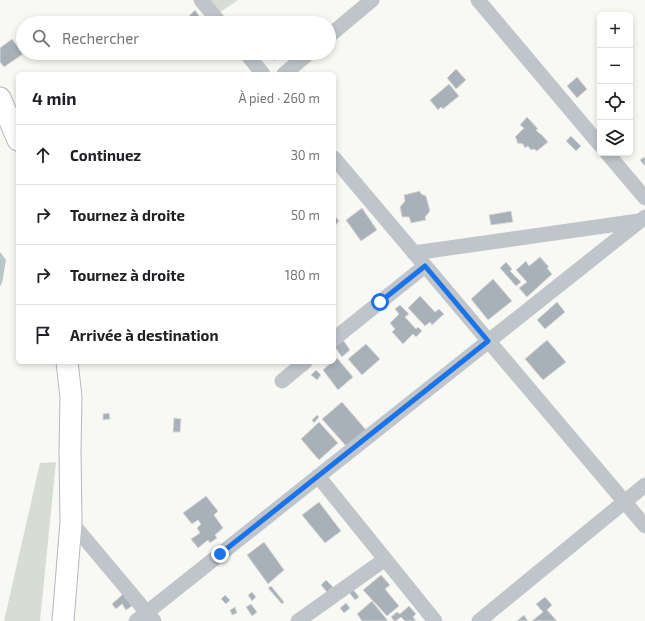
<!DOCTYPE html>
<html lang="fr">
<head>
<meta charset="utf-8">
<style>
	body { margin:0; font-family:"Exo 2",sans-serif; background:#f2f2f2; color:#202124 }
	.controls { position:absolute; right:12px; top:12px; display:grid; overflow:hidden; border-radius:6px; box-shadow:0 2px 6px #0003 }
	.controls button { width:36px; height:36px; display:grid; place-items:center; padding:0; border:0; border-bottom:1px solid #e0e0e0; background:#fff; color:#202124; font:20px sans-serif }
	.stop { position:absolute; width:12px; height:12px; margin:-9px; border:3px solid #1a73e8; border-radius:50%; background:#fff }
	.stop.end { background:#1a73e8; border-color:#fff; box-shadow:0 1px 4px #0008 }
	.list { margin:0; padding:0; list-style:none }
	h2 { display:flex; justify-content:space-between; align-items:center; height:52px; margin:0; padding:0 16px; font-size:17px }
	h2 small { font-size:13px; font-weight:400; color:#757577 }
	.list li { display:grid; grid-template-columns:26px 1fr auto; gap:12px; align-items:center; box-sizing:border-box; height:60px; padding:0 16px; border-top:1px solid #e0e0e0 }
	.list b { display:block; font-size:15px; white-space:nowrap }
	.list em { font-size:13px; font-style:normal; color:#757577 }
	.icon { flex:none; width:22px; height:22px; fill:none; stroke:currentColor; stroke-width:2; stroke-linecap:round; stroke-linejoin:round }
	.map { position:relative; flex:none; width:645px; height:621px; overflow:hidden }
	.search { position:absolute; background:#fff; box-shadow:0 2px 6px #0003; left:16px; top:16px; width:320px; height:44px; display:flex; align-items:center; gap:10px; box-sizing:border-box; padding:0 14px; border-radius:22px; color:#757577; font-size:15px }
	.panel { position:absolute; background:#fff; box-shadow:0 2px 6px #0003; left:16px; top:72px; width:320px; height:292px; border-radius:6px }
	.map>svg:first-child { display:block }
	.green { fill:#d8ddd4 }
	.water { fill:#b8c6c9 }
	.building { fill:#a8b1b7; stroke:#d9d9d7 }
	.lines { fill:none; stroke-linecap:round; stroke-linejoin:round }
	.secondary-casing { stroke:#b3b9be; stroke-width:23 }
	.street { stroke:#c0c5c9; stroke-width:15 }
	.secondary { stroke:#fff; stroke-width:21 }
	.route { stroke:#1a73e8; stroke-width:5 }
</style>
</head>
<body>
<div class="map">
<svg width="645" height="621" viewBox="0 0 645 621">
	<rect width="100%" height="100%" fill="#f8f8f5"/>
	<!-- green -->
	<path class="green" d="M 197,0 L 238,0 L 213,17 Z
		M 56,462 L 40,621 L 4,621 L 40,463 Z"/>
	<!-- water -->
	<path class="water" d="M 0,252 L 6,260 L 2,283 L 0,286 Z"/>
	<!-- building -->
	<path class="building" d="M 195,10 L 204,23 L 189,23 L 186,19 Z
		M 12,39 L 23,54 L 4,67 L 0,62 L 0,48 Z
		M 267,53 L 285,53 L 274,61 Z
		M 456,69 L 466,80 L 456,89 L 447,78 Z
		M 577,77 L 587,89 L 577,98 L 567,86 Z
		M 449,84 L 459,96 L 443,109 L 441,107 L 438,110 L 430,100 Z
		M 527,117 L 538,129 L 536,130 L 540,134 L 541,134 L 548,142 L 537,151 L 534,149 L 531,150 L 528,146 L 525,148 L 523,144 L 517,143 L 517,140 L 515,137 L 524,128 L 520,125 Z
		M 571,136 L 581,146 L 576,151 L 566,141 Z
		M 644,157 L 645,158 L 645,166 L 640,160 Z
		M 420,191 L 421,194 L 426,196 L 430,211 L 425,217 L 426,220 L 411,223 L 409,217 L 402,217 L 400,207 L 405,201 L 404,195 Z
		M 362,208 L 377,230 L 361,241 L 346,220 Z
		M 511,211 L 513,222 L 491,225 L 489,215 Z
		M 334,215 L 339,221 L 334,227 Z
		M 540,257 L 549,267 L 547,268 L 552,274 L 527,297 L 519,288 L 527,282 L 516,270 L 526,261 L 529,266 Z
		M 506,262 L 512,269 L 510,271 L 521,282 L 516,286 L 500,268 Z
		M 493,279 L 512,301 L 488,320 L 471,299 Z
		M 420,296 L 435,312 L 439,309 L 444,314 L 432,325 L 430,322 L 425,326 L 408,308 Z
		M 557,302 L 565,312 L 545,329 L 537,320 Z
		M 400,305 L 409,314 L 405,317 L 416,329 L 418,327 L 422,331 L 416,337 L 413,334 L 403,344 L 392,332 L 395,329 L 390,323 L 399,314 L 395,309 Z
		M 343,340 L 350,350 L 342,357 L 335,347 Z
		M 547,340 L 566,362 L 543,380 L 525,359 Z
		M 366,344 L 380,359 L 362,375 L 348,359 Z
		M 337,358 L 353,377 L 338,390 L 323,370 L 332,362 L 334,362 Z
		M 316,370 L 321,375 L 317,380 L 311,375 Z
		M 342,402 L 366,430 L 347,447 L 322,419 Z
		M 109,413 L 110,419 L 103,420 L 103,414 Z
		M 317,415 L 319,417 L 314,423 L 312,420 Z
		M 174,418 L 181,419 L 180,432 L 173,432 Z
		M 319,422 L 338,443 L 319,460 L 301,439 Z
		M 206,496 L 218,511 L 214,515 L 223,528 L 215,535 L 217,538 L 210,543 L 208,540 L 198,548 L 191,539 L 200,533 L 197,528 L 201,524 L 198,520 L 192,524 L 183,513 Z
		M 319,502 L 341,531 L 325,543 L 302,515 Z
		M 264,542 L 284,570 L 268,584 L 247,555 Z
		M 381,575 L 390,585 L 385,589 L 399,606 L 387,616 L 363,590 Z
		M 326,580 L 333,587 L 327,592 L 321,585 Z
		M 271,586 L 284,602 L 282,604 L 268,588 Z
		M 352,588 L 359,597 L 355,600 L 348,591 Z
		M 252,592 L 256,597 L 252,601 L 248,595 Z
		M 123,594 L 132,606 L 126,610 L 122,604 L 116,609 L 112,604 Z
		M 225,595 L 230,600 L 226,604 L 221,599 Z
		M 545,597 L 552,605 L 547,610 L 557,621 L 532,621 L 543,612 L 536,604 Z
		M 372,601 L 388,621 L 362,621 L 357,614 Z
		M 346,603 L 350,608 L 344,613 L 340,608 Z
		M 251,604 L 257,612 L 252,616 L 246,607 Z
		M 409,606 L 416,614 L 413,617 L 416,621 L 405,621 L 401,617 L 396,621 L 394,621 L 391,617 L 397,612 L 400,614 Z
		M 235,607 L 237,613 L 232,615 L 230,610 Z
		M 524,615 L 528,621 L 517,621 Z"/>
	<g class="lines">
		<defs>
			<path id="secondary" d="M 0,98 L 18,140
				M 63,621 L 71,522 L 70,451 L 71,397 L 67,362"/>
		</defs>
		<!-- secondary casing -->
		<use href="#secondary" class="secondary-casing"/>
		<!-- street -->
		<path class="street" d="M 201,0 L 220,23
			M 478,0 L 600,145
			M 329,36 L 372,0
			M 246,53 L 263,74
			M 284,74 L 309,53
			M 607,153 L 645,198
			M 334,158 L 645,526
			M 414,253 L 639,221
			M 334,339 L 425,266
			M 282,381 L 305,362
			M 318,476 L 435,621
			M 71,522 L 154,621
			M 136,621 L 645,217
			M 298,621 L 384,560
			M 479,621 L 645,485"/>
		<!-- secondary -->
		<use href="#secondary" class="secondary"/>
	</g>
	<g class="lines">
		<!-- route -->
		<path class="route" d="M 220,554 L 488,341 L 425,266 L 380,302"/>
	</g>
</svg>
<div class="controls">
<button>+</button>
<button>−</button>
<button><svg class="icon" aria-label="locate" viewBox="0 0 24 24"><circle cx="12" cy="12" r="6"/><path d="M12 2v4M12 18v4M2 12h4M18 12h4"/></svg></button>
<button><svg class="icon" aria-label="layers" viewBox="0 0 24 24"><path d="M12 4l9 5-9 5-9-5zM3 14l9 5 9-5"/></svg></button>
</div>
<div class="stop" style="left:380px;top:302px"></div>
<div class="stop end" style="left:220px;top:554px"></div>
<div class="search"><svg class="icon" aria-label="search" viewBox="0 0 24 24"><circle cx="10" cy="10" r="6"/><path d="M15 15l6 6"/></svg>Rechercher</div>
<section class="panel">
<h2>4 min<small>À pied · 260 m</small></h2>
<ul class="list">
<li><svg class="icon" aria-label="ahead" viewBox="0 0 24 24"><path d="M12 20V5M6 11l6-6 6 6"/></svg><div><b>Continuez</b></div><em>30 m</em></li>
<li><svg class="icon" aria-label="right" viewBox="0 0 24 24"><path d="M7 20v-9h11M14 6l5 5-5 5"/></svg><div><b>Tournez à droite</b></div><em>50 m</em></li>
<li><svg class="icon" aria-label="right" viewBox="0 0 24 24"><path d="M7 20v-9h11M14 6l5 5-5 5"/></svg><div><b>Tournez à droite</b></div><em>180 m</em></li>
<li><svg class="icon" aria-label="arrive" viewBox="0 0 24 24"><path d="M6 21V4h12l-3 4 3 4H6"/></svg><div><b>Arrivée à destination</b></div></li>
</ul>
</section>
</div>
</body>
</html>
